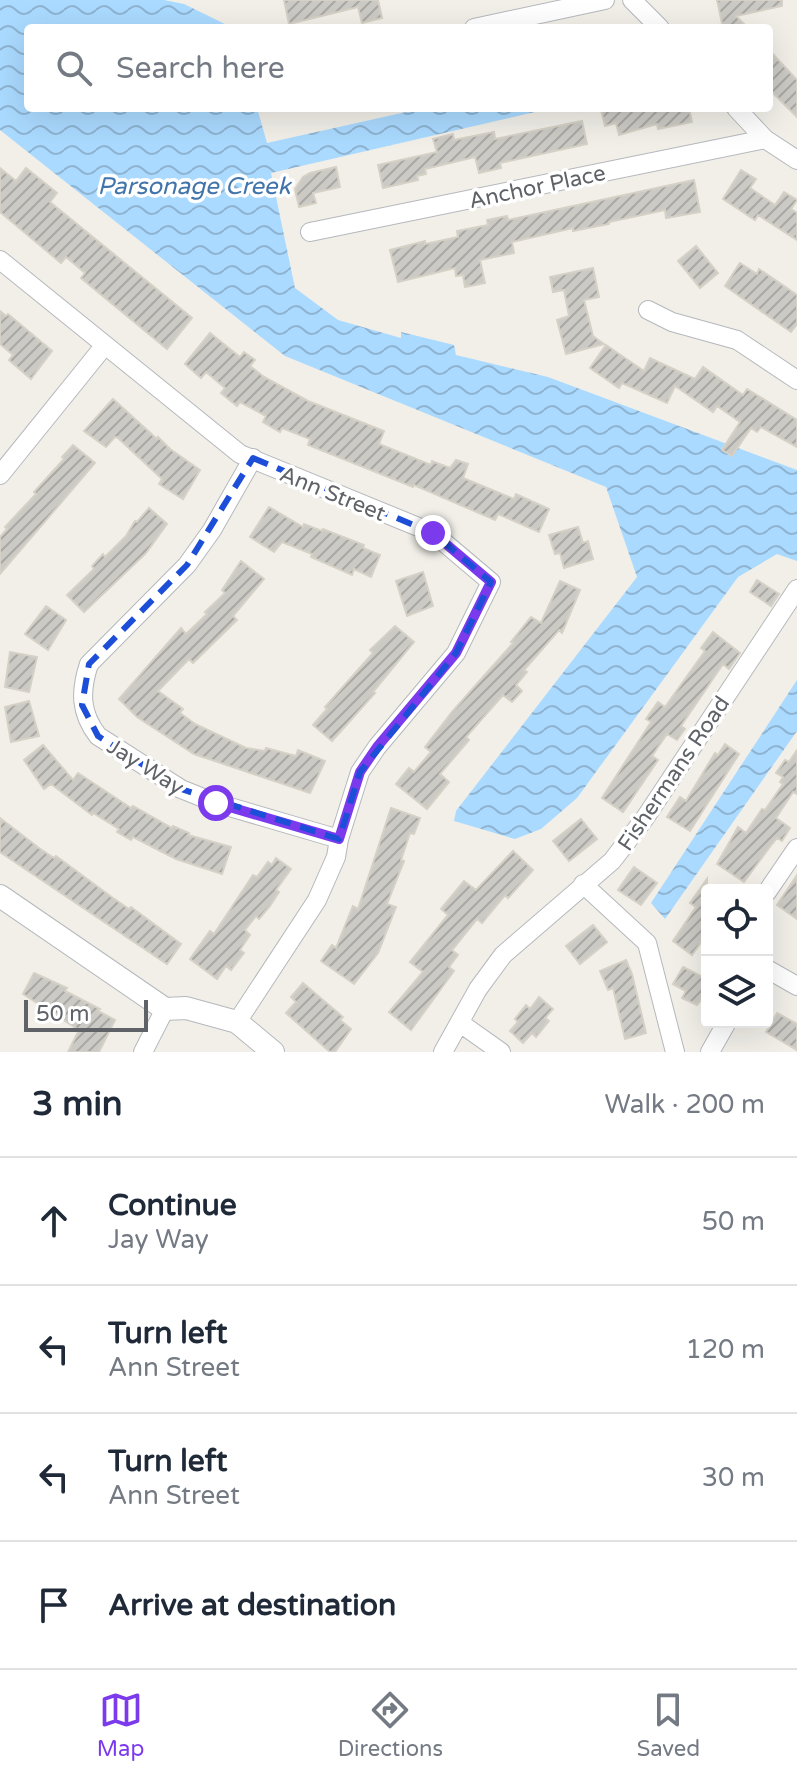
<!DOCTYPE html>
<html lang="en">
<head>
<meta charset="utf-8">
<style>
	body { margin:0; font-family:"Varela Round",sans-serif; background:#f2f2f3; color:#1f2937 }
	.controls { position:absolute; right:24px; bottom:24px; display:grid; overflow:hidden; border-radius:8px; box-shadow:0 8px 32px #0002 }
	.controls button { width:72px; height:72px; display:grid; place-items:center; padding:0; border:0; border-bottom:2px solid #e0e1e3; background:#fff; color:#1f2937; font:40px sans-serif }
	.scale { position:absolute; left:24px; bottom:20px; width:124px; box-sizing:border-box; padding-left:8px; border:4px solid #5f6368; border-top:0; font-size:22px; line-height:28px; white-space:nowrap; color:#5f6368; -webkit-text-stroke:6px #fff; paint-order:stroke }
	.stop { position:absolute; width:24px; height:24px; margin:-18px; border:6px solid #7c3aed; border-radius:50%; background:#fff }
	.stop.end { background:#7c3aed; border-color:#fff; box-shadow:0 2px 8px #0008 }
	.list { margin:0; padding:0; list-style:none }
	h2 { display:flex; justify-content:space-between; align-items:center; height:104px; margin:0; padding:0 32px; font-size:34px }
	h2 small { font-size:26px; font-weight:400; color:#747a83 }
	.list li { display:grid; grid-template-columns:52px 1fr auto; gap:24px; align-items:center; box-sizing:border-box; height:128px; padding:0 32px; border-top:2px solid #e0e1e3 }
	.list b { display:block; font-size:30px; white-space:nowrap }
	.list p { margin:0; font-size:26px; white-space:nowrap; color:#747a83 }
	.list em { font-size:26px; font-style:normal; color:#747a83 }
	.icon { flex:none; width:44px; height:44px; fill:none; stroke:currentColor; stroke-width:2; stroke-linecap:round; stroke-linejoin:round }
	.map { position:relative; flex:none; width:797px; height:1052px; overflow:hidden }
	.search { position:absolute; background:#fff; box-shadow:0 8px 32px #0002; left:24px; right:24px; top:24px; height:88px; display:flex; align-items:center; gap:20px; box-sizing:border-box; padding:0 28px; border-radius:8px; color:#747a83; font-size:30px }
	.sheet { height:616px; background:#fff }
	nav { display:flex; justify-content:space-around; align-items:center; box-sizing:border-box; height:112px; border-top:2px solid #e0e1e3; background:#fff; font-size:22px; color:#747a83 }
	nav a { display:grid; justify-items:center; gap:4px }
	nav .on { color:#7c3aed }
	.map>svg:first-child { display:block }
	.water { fill:url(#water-waves) }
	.building { fill:url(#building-hatch); stroke:#d6d1c6; stroke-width:2 }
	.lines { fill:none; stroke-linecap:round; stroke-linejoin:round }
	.minor-casing { stroke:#b5b8bc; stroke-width:20 }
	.tertiary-casing { stroke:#b5b8bc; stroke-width:24 }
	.minor { stroke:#fff; stroke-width:18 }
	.tertiary { stroke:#fff; stroke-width:22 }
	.route { stroke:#7c3aed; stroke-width:10 }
	.marked { fill:none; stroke:#1d4ed8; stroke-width:6; stroke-dasharray:16 10; stroke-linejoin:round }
	.labels { text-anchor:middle; stroke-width:7; stroke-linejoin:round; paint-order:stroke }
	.street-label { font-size:22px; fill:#5f6368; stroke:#fff }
	.water-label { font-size:24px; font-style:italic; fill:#4174aa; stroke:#fff }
</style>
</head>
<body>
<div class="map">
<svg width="797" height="1052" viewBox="0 0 797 1052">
	<defs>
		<pattern id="water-waves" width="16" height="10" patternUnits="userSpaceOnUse" patternTransform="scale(2)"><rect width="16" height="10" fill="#aadaff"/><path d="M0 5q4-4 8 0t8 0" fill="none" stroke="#8eb4d2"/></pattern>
		<pattern id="building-hatch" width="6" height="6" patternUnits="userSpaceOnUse" patternTransform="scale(2)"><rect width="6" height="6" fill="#cccac5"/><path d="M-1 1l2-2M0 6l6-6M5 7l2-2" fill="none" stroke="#a9a8a4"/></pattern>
	</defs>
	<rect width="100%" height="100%" fill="#f1efe8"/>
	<!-- water -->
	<path class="water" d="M 0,0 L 164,0 L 184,4 L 233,28 L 28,28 L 28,108 L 257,108 L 267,143 L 424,108 L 552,108 L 271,173 L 295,288 L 338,320 L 401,338 L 401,332 L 454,345 L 456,355 L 548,377 L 797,470 L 797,561 L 777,554 L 738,577 L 577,798 L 541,829 L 515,839 L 454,821 L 456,811 L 637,577 L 606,487 L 285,356 L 0,130 Z
		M 797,680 L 797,731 L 665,919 L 651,903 Z"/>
	<!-- building -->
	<path class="building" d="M 284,0 L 378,0 L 382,18 L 362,23 L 358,7 L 289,24 Z
		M 717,0 L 782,0 L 782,6 L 736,16 L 748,28 L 723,28 Z
		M 769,50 L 797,80 L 797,117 L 769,89 Z
		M 608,108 L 689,108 L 692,122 L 658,129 L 657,124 L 619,135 L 616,123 L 605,126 L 601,110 Z
		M 582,121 L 587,144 L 500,163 L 501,168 L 479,173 L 475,157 L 425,169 L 426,174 L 417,176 L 418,180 L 383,188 L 378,165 L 437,152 L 433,139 L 453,134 L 454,140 L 494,132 L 495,139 Z
		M 336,167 L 340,187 L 313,193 L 316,203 L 299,207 L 295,189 L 303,177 L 310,173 Z
		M 0,168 L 16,181 L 26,168 L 57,193 L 50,202 L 192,318 L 167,349 L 81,278 L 85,273 L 66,257 L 61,263 L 0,212 Z
		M 741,170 L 756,179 L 750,188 L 775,205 L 784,192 L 797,200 L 791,209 L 797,213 L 797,240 L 758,215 L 755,220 L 723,199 Z
		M 694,180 L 700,212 L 666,218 L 665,210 L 609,222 L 609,224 L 573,231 L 573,228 L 512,242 L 514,253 L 480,260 L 485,283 L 465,287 L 463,275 L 456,276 L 455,268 L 398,282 L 390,250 L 425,241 L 425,244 L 458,237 L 457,231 L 488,225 L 487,220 L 507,216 L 508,220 Z
		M 696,246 L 718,273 L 700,288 L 678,261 Z
		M 740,263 L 757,274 L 759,269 L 797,295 L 797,324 L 791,332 L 725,286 Z
		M 593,268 L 599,297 L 584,300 L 593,336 L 604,344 L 566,354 L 557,320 L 569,316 L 564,290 L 553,292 L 550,277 Z
		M 0,311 L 6,316 L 8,314 L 52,351 L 31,379 L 9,360 L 13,355 L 0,344 Z
		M 210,333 L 240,357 L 244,352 L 255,360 L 250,366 L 264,377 L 308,401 L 384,431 L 379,444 L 431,465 L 432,461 L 450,468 L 456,460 L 468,464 L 463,478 L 514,499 L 516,494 L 549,509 L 539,532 L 498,514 L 495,520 L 414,485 L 413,487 L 308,445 L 310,439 L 282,428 L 280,432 L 263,422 L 266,416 L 240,402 L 237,406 L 221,393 L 225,388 L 206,372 L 201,378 L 185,364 Z
		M 606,345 L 644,371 L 650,358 L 695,379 L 703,367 L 743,395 L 747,389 L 797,420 L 797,447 L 761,427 L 757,432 L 751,428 L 732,456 L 722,450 L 740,422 L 717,406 L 713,412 L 675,386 L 667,403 L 622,383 L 619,388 L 590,368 Z
		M 113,399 L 157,439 L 158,437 L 170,449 L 200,470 L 183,499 L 159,484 L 162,479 L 118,438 L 115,437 L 106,447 L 84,431 Z
		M 73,445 L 95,463 L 0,574 L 0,537 L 7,529 L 5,527 L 36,494 L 34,492 L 64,459 L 62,457 Z
		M 269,507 L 303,527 L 304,524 L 322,531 L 323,529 L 364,545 L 363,548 L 380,555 L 371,577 L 354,569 L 352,575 L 311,557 L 312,554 L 282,542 L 274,552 L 250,537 Z
		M 149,508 L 167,524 L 146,553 L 84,612 L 67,595 L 94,569 L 92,566 L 103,554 L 105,557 L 126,536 L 135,521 L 137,522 Z
		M 578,527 L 583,543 L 588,541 L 593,559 L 564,568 L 560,553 L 555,554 L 549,535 Z
		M 241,561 L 264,579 L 233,616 L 237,620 L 193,663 L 189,659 L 158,691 L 183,709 L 180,713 L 195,724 L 246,748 L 265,751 L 266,748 L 296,756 L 298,750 L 325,761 L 310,793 L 194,754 L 137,717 L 119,699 L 181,628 L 186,634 L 207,614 L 205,612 L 225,593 L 222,590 Z
		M 423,572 L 433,606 L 407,616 L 396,581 Z
		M 757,580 L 779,594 L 771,606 L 750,592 Z
		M 560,581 L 580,590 L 562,633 L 559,630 L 524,670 L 527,672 L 516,685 L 522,691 L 512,702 L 503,695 L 466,737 L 469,740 L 440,774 L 449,782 L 427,809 L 396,784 L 409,768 L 414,772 L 431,752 L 425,747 L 452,712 L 513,643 L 511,642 L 531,617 L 541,623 Z
		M 46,606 L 66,620 L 48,650 L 25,634 Z
		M 395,626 L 414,642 L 373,692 L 375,693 L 332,741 L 313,725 L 327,709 L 325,707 L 373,653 L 370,650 Z
		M 713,632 L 740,653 L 729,669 L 723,664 L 681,726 L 685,729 L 677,740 L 667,734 L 652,756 L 658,760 L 623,812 L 602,798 L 651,722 L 646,719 L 658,702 L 665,707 L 705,651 L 701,648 Z
		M 10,652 L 37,657 L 29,692 L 5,687 Z
		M 29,701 L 39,736 L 11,742 L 5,707 Z
		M 725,744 L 739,754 L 690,831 L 667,817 L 680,797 L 686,801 L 715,753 L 718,755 Z
		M 43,745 L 73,780 L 78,773 L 131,808 L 133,806 L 172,828 L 173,826 L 189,833 L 188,835 L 231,847 L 222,874 L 176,859 L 133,837 L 131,840 L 117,832 L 119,829 L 93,813 L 92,815 L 51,784 L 44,789 L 24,760 Z
		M 797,750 L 797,794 L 793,792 L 776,818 L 790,828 L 782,841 L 777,838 L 772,844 L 744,882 L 717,864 L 738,827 L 746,833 L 762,809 L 765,810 L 783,784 L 780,782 L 783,777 L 776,773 L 785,760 L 789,762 Z
		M 391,808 L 420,818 L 414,834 L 410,833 L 401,860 L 404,861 L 387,904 L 396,907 L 378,953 L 354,984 L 321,961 L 332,945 L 336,948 L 353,906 L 358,909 Z
		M 0,818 L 39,848 L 54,858 L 56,856 L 113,898 L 129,909 L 131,907 L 181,944 L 167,964 L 0,852 Z
		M 581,819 L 597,839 L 569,861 L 553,841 Z
		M 513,851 L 533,870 L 508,898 L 505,895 L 482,923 L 477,919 L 452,950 L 458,955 L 449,967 L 454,971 L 411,1030 L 389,1012 L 423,972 L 410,962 L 448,915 L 441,909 L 464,881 L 476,890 Z
		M 276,858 L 291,869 L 276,890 L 279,892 L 270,906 L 259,919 L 256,916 L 245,930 L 250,935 L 240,950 L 244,953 L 231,970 L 226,966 L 217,979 L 190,959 L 210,931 L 214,934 L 253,875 L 257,877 L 268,862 L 272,865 Z
		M 634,867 L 657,883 L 641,905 L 618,890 Z
		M 797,875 L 797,919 L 777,905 Z
		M 707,879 L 707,934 L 692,955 L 673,941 L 696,907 L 690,903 Z
		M 593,925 L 607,942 L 580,964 L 566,946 Z
		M 626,960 L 632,974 L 646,1033 L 625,1039 L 613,988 L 608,990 L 600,971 Z
		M 683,967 L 707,979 L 707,993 L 697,1005 L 682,998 L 686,991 L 673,984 Z
		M 34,973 L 67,988 L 65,991 L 100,1009 L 98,1011 L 115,1020 L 99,1052 L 68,1052 L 79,1030 L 23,994 Z
		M 303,983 L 343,1017 L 340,1020 L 351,1029 L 335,1052 L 330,1052 L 286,1013 L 296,1002 L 291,997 Z
		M 539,997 L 553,1009 L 545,1018 L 549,1021 L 536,1037 L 532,1033 L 523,1043 L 510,1031 L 518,1022 L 515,1019 L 526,1005 L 530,1009 Z
		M 777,1013 L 797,1024 L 797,1050 L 766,1032 Z"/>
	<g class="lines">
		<defs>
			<path id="minor" d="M 632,0 L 660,28
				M 474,28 L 605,0
				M 736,108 L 765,139 L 797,160
				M 310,232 L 765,139
				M 0,260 L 240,454 L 433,533 L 491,582 L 456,653 L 377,747 L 360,772 L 339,839 L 336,857 L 317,900 L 237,1022
				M 648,310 L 672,322 L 737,340 L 797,380
				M 253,458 L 212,530 L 187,565 L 89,664 C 80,691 80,713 98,736 L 181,789 L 216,803 L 339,839
				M 0,475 L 105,345
				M 583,884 L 647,943 L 675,1052
				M 767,892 L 797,848
				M 767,969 L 797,986
				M 460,1023 L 501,1052
				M 143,1052 L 165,1009
				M 443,1052 L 478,989 L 503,955 L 612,861 L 645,818 L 797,589
				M 710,1052 L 727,1022"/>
			<path id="tertiary" d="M 0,896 L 165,1009 L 186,1008 L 237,1022 L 273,1052"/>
		</defs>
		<!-- minor casing -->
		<use href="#minor" class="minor-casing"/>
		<!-- tertiary casing -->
		<use href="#tertiary" class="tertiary-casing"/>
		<!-- minor -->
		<use href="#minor" class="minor"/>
		<!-- tertiary -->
		<use href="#tertiary" class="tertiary"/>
	</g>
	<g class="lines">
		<!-- route -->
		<path class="route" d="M 216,803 L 339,839 L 360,772 L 377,747 L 456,653 L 491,582 L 433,533"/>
	</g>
	<!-- marked area -->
	<path class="marked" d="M 253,458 L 433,533 L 491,582 L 456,653 L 360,772 L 339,839 L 181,789 L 98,736 L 82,705 L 89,664 L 187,565 Z"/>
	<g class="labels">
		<!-- street labels -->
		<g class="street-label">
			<text transform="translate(537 186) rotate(-12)" y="8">Anchor Place</text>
			<text transform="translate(333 493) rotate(22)" y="8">Ann Street</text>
			<text transform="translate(146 766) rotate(32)" y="8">Jay Way</text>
			<text transform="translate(673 773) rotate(-56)" y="8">Fishermans Road</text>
		</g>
		<!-- water labels -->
		<g class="water-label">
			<text x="194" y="194">Parsonage Creek</text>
		</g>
	</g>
</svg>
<div class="controls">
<button><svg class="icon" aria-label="locate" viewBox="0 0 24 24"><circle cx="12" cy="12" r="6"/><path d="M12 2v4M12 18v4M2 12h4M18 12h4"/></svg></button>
<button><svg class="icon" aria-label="layers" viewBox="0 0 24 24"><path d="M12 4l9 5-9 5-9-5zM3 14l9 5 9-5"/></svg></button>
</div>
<div class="scale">50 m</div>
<div class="stop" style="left:216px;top:803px"></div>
<div class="stop end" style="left:433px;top:533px"></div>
<div class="search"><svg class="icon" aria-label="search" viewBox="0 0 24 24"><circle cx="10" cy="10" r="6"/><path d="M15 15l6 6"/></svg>Search here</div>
</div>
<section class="sheet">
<h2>3 min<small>Walk · 200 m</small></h2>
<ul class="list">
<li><svg class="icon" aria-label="ahead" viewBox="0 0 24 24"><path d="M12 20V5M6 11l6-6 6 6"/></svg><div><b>Continue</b><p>Jay Way</p></div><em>50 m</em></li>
<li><svg class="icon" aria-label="left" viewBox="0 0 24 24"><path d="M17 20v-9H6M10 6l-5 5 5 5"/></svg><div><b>Turn left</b><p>Ann Street</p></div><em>120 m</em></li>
<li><svg class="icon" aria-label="left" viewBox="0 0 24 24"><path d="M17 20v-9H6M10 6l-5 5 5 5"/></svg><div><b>Turn left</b><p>Ann Street</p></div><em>30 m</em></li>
<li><svg class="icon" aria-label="arrive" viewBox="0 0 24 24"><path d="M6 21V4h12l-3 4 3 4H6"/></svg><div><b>Arrive at destination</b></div></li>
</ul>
</section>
<nav>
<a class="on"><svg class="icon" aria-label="map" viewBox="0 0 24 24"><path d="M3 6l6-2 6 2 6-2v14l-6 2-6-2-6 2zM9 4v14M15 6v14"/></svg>Map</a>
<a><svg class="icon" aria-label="directions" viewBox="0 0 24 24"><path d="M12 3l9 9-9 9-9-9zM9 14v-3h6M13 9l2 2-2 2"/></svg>Directions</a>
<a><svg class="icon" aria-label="saved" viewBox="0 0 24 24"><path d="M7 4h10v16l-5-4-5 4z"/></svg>Saved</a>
</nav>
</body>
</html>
